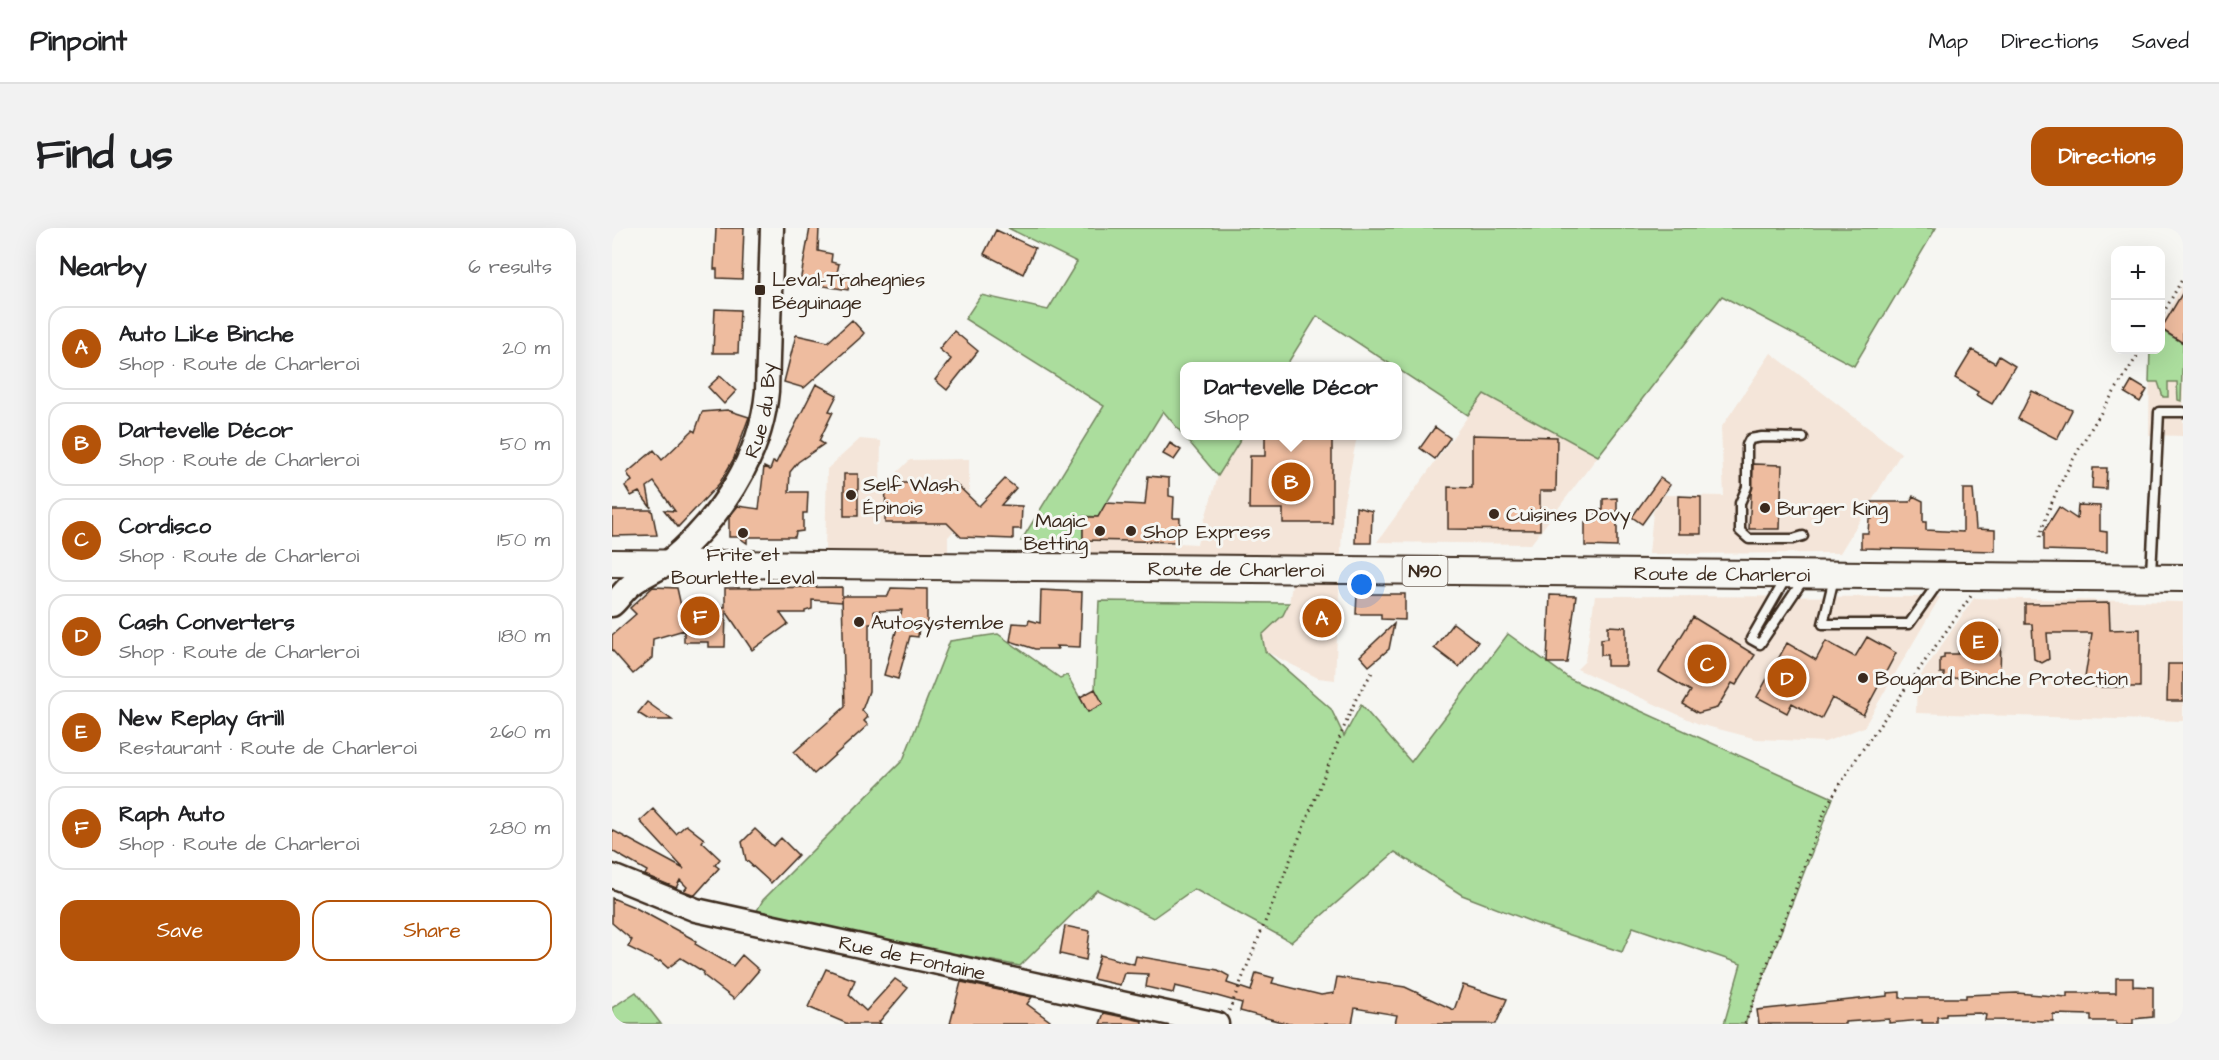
<!DOCTYPE html>
<html lang="en">
<head>
<meta charset="utf-8">
<style>
	body { margin:0; font-family:"Architects Daughter",sans-serif; background:#f2f2f2; color:#202124 }
	.controls { position:absolute; right:18px; top:18px; display:grid; overflow:hidden; border-radius:12px; box-shadow:0 6px 24px #0002 }
	.controls button { width:54px; height:54px; display:grid; place-items:center; padding:0; border:0; border-bottom:2px solid #e0e0e0; background:#fff; color:#202124; font:30px sans-serif }
	.you { position:absolute; left:750px; top:357px; width:21px; height:21px; margin:-15px; border:4px solid #fff; border-radius:50%; background:#1a73e8; box-shadow:0 0 0 9px #1a73e833 }
	.badge { display:grid; place-items:center; width:39px; height:39px; border-radius:50%; background:#b45309; color:#fff; font-size:20px; font-weight:700 }
	.pin { position:absolute; translate:-50% -50%; border:3px solid #fff; box-shadow:0 2px 6px #0006 }
	.popup { position:absolute; left:568px; top:134px; width:222px; height:78px; box-sizing:border-box; display:grid; place-content:center; border-radius:12px; background:#fff; filter:drop-shadow(0 2px 4px #0005); font-size:20px; white-space:nowrap; color:#757577 }
	.popup b { font-size:22px; color:#202124 }
	.popup::after { content:''; position:absolute; left:50%; top:100%; margin-left:-12px; border:12px solid transparent; border-top-color:#fff }
	.list { margin:0; padding:0; list-style:none }
	h2 { display:flex; justify-content:space-between; align-items:center; height:78px; margin:0; padding:0 24px; font-size:26px }
	h2 small { font-size:20px; font-weight:400; color:#757577 }
	.list li { display:grid; grid-template-columns:39px 1fr auto; gap:18px; align-items:center; box-sizing:border-box; height:84px; margin:0 12px 12px; padding:0 12px; border:2px solid #e0e0e0; border-radius:18px }
	.list b { display:block; font-size:22px; white-space:nowrap }
	.list p { margin:0; font-size:20px; white-space:nowrap; color:#757577 }
	.list em { font-size:20px; font-style:normal; color:#757577 }
	.actions { display:flex; gap:12px; padding:18px 24px }
	.actions a { flex:1; padding:14px 0; border:2px solid #b45309; border-radius:18px; text-align:center; font-size:21px; color:#b45309 }
	.actions .main { background:#b45309; color:#fff }
	.map { position:relative; flex:none; width:1571px; height:796px; overflow:hidden; border-radius:18px }
	header { display:flex; align-items:center; gap:36px; box-sizing:border-box; height:84px; padding:0 30px; background:#fff; border-bottom:2px solid #e0e0e0 }
	header strong { font-size:28px }
	nav { display:flex; gap:33px; margin-inline-start:auto; font-size:21px }
	.intro { display:flex; align-items:center; justify-content:space-between; box-sizing:border-box; height:144px; padding:0 36px }
	h1 { margin:0; font-size:42px }
	.button { padding:15px 27px; border-radius:18px; background:#b45309; color:#fff; font-size:21px; font-weight:700 }
	main { display:flex; gap:36px; padding:0 36px }
	aside { flex:1; background:#fff; border-radius:18px; box-shadow:0 6px 24px #0002 }
	.map>svg:first-child { display:block }
	.built { fill:#f4e5d9 }
	.green { fill:#abdd9d; stroke:#73845e; stroke-width:1.5 }
	.building { fill:#eebc9f; stroke:#3b2a1e; stroke-width:1.5 }
	.lines { fill:none; stroke-linecap:round; stroke-linejoin:round }
	.lane-casing { stroke:#3b2a1e; stroke-width:13 }
	.secondary-casing { stroke:#3b2a1e; stroke-width:27 }
	.primary-casing { stroke:#3b2a1e; stroke-width:30 }
	.path { stroke:#3b2a1e; stroke-width:3; stroke-dasharray:1.5 4.5; stroke-linecap:butt }
	.lane { stroke:#f6f6f2; stroke-width:8 }
	.secondary { stroke:#f6f6f2; stroke-width:22 }
	.primary { stroke:#f6f6f2; stroke-width:26 }
	.poi-dot { fill:#3b2a1e; stroke:#f6f6f2; stroke-width:2 }
	.labels { text-anchor:middle; stroke-width:6; stroke-linejoin:round; paint-order:stroke }
	.shield { fill:#f6f6f2; stroke:#73675e; stroke-width:1.5 }
	.shield-label { font-size:18px; font-weight:bold; fill:#3b2a1e }
	.poi-label { font-size:20px; fill:#3b2a1e; stroke:#f6f6f2; text-anchor:start }
	.street-label { font-size:20px; fill:#3b2a1e; stroke:#f6f6f2 }
</style>
</head>
<body>
<header>
<strong>Pinpoint</strong>
<nav><a>Map</a><a>Directions</a><a>Saved</a></nav>
</header>
<div class="intro"><h1>Find us</h1><a class="button">Directions</a></div>
<main>
<aside>
<h2>Nearby<small>6 results</small></h2>
<ul class="list">
<li><span class="badge">A</span><div><b>Auto Like Binche</b><p>Shop · Route de Charleroi</p></div><em>20 m</em></li>
<li><span class="badge">B</span><div><b>Dartevelle Décor</b><p>Shop · Route de Charleroi</p></div><em>50 m</em></li>
<li><span class="badge">C</span><div><b>Cordisco</b><p>Shop · Route de Charleroi</p></div><em>150 m</em></li>
<li><span class="badge">D</span><div><b>Cash Converters</b><p>Shop · Route de Charleroi</p></div><em>180 m</em></li>
<li><span class="badge">E</span><div><b>New Replay Grill</b><p>Restaurant · Route de Charleroi</p></div><em>260 m</em></li>
<li><span class="badge">F</span><div><b>Raph Auto</b><p>Shop · Route de Charleroi</p></div><em>280 m</em></li>
</ul>
<div class="actions"><a class="main">Save</a><a>Share</a></div>
</aside>
<div class="map">
<svg width="1571" height="796" viewBox="0 0 1571 796">
	<rect width="100%" height="100%" fill="#f6f6f2"/>
	<filter id="ink" filterUnits="userSpaceOnUse"><feTurbulence type="fractalNoise" baseFrequency=".0167" numOctaves="2"/><feDisplacementMap in="SourceGraphic" scale="12" xChannelSelector="R" yChannelSelector="G"/><feConvolveMatrix kernelMatrix="1 2 1 2 8 2 1 2 1" color-interpolation-filters="sRGB"/></filter>
	<g filter="url(#ink)">
		<!-- built -->
		<path class="built" d="M 1571,55 L 1571,208 L 1537,207 L 1538,122 L 1548,122 L 1549,97 Z
			M 1159,125 L 1289,225 L 1228,325 L 1037,326 L 1041,284 L 1052,267 L 1112,268 L 1109,200 Z
			M 872,166 L 986,228 L 919,316 L 765,314 Z
			M 632,208 L 745,208 L 731,279 L 723,452 L 706,450 L 653,423 L 650,407 L 671,387 L 677,375 L 682,345 L 473,344 L 471,288 L 486,289 L 530,313 L 585,316 L 606,248 Z
			M 248,211 L 269,213 L 268,261 L 298,232 L 357,231 L 357,287 L 336,309 L 336,324 L 213,324 L 215,241 Z
			M 983,368 L 1328,369 L 1252,499 L 1213,514 L 1145,511 L 1087,496 L 965,441 L 973,433 Z
			M 1362,370 L 1571,374 L 1571,493 L 1304,485 L 1305,453 Z"/>
		<!-- green -->
		<path class="green" d="M 396,0 L 1324,0 L 1242,138 L 1110,68 L 986,228 L 872,166 L 856,187 L 705,88 L 674,138 L 572,138 L 572,208 L 631,208 L 606,248 L 551,183 L 486,289 L 471,288 L 471,312 L 409,313 L 492,178 L 353,91 L 369,67 L 436,82 L 465,34 Z
			M 1549,102 L 1571,115 L 1569,173 L 1566,172 L 1565,154 L 1556,154 L 1556,169 L 1551,169 L 1546,154 L 1537,154 L 1538,122 L 1548,122 Z
			M 487,373 L 677,375 L 671,387 L 650,407 L 653,423 L 719,481 L 732,508 L 749,477 L 799,534 L 896,406 L 958,451 L 1221,570 L 1133,796 L 1112,796 L 1129,736 L 1021,699 L 1010,724 L 928,697 L 850,667 L 783,624 L 679,714 L 582,661 L 541,690 L 485,662 L 408,738 L 142,688 L 151,672 L 291,532 L 338,413 L 386,406 L 448,450 L 455,447 L 476,484 L 491,476 L 483,461 Z
			M 24,764 L 49,796 L 0,796 L 0,780 Z"/>
		<!-- building -->
		<path class="building" d="M 104,0 L 132,0 L 130,51 L 105,50 L 105,41 L 102,41 Z
			M 198,0 L 207,0 L 206,23 L 220,26 L 219,34 L 227,36 L 225,45 L 239,47 L 236,62 L 188,54 Z
			M 384,2 L 423,20 L 411,46 L 372,26 Z
			M 1571,64 L 1571,115 L 1549,101 Z
			M 103,81 L 128,82 L 126,125 L 101,125 Z
			M 240,92 L 252,105 L 248,110 L 192,160 L 172,154 L 184,107 L 216,114 Z
			M 342,103 L 366,123 L 335,162 L 323,152 L 339,131 L 327,121 Z
			M 1360,122 L 1383,135 L 1387,128 L 1403,138 L 1380,176 L 1364,167 L 1366,164 L 1343,150 Z
			M 108,148 L 124,163 L 112,176 L 96,159 Z
			M 1520,153 L 1535,162 L 1528,174 L 1513,165 Z
			M 204,156 L 225,167 L 217,183 L 221,184 L 207,213 L 212,216 L 186,234 L 178,244 L 177,264 L 196,264 L 195,285 L 191,285 L 191,303 L 184,304 L 183,309 L 135,309 L 135,315 L 126,309 L 117,309 L 117,289 L 126,278 L 147,281 L 152,239 L 158,242 L 161,234 L 164,235 Z
			M 1420,163 L 1460,182 L 1445,211 L 1406,191 Z
			M 115,182 L 137,189 L 122,230 L 107,256 L 66,299 L 52,282 L 63,283 L 42,254 L 35,259 L 39,280 L 27,264 L 19,268 L 13,258 L 20,253 L 15,245 L 42,222 L 50,232 L 81,202 L 83,204 L 90,184 Z
			M 823,199 L 838,210 L 823,231 L 808,220 Z
			M 653,207 L 720,207 L 720,295 L 671,295 L 671,281 L 637,281 L 638,228 L 653,228 Z
			M 860,207 L 945,209 L 944,263 L 928,263 L 928,302 L 836,301 L 836,259 L 860,260 Z
			M 558,215 L 569,222 L 562,232 L 551,226 Z
			M 1141,236 L 1170,237 L 1168,301 L 1137,301 Z
			M 1481,240 L 1495,240 L 1494,261 L 1480,260 Z
			M 232,246 L 246,246 L 246,288 L 232,288 Z
			M 536,248 L 557,250 L 557,268 L 562,269 L 561,290 L 568,290 L 567,314 L 471,312 L 471,289 L 486,289 L 494,275 L 533,277 Z
			M 1048,250 L 1058,257 L 1030,296 L 1020,289 Z
			M 393,251 L 404,260 L 389,277 L 410,278 L 409,301 L 401,301 L 401,311 L 349,309 L 335,295 L 273,295 L 274,255 L 343,255 L 367,278 Z
			M 1351,261 L 1361,261 L 1364,301 L 1383,302 L 1383,323 L 1249,320 L 1249,305 L 1256,305 L 1257,291 L 1260,291 L 1260,274 L 1298,274 L 1301,268 L 1311,273 L 1311,294 L 1314,294 L 1314,302 L 1351,304 Z
			M 1066,268 L 1089,269 L 1089,306 L 1066,306 Z
			M 1005,270 L 1005,319 L 973,318 L 973,294 L 984,294 L 984,282 L 991,282 L 991,271 Z
			M 1466,277 L 1488,278 L 1488,303 L 1495,304 L 1495,324 L 1432,322 L 1432,303 L 1447,279 L 1465,291 Z
			M 744,279 L 760,283 L 759,315 L 743,315 Z
			M 0,282 L 40,282 L 45,307 L 0,308 Z
			M 41,359 L 65,360 L 69,378 L 113,379 L 113,360 L 230,359 L 230,374 L 200,372 L 200,381 L 193,383 L 193,385 L 168,385 L 176,396 L 140,422 L 114,383 L 113,419 L 96,419 L 96,414 L 72,414 L 72,402 L 41,411 L 40,430 L 21,446 L 0,422 L 0,407 L 24,386 L 18,380 Z
			M 279,360 L 315,361 L 315,397 L 307,397 L 306,409 L 298,408 L 286,451 L 272,447 L 290,382 L 262,383 L 262,396 L 257,396 L 257,463 L 250,482 L 256,489 L 252,493 L 256,497 L 202,546 L 182,524 L 233,479 L 230,368 L 276,368 Z
			M 429,362 L 470,364 L 468,419 L 444,418 L 446,421 L 423,421 L 398,413 L 401,395 L 416,396 L 417,392 L 428,395 Z
			M 745,366 L 793,366 L 793,392 L 769,391 L 769,386 L 744,386 Z
			M 938,367 L 964,368 L 955,435 L 935,435 Z
			M 1497,375 L 1498,402 L 1528,401 L 1528,459 L 1485,459 L 1472,456 L 1480,405 L 1435,405 L 1437,431 L 1430,435 L 1422,431 L 1420,396 L 1413,396 L 1413,376 Z
			M 1081,389 L 1143,427 L 1124,457 L 1120,455 L 1105,480 L 1086,485 L 1071,476 L 1079,463 L 1047,444 Z
			M 841,395 L 866,414 L 847,439 L 822,420 Z
			M 782,396 L 777,421 L 757,438 L 748,428 Z
			M 996,398 L 1014,399 L 1014,438 L 995,438 L 995,427 L 989,427 L 989,411 L 996,410 Z
			M 1350,402 L 1389,403 L 1388,451 L 1332,450 L 1332,445 L 1328,445 L 1328,431 L 1332,430 L 1332,426 L 1346,426 Z
			M 1255,409 L 1284,425 L 1251,487 L 1220,470 L 1209,491 L 1180,475 L 1175,485 L 1145,469 L 1175,415 L 1204,432 L 1214,413 L 1243,429 Z
			M 1556,436 L 1571,436 L 1571,473 L 1555,473 Z
			M 483,461 L 491,476 L 476,484 L 468,469 Z
			M 35,474 L 60,492 L 37,492 L 26,485 Z
			M 41,581 L 64,606 L 74,597 L 92,611 L 90,614 L 108,631 L 103,637 L 107,640 L 83,667 L 72,663 L 75,659 L 68,652 L 64,660 L 33,647 L 35,643 L 0,623 L 0,602 L 72,641 L 28,593 Z
			M 143,601 L 161,618 L 169,610 L 186,627 L 159,655 L 134,632 L 130,614 Z
			M 0,670 L 22,679 L 79,710 L 84,713 L 83,716 L 121,738 L 130,727 L 147,742 L 122,771 L 91,747 L 92,744 L 69,730 L 56,740 L 48,733 L 46,734 L 16,719 L 20,712 L 0,695 Z
			M 453,698 L 478,703 L 474,732 L 448,726 Z
			M 488,727 L 522,736 L 524,728 L 606,742 L 617,748 L 615,755 L 639,763 L 644,745 L 662,750 L 660,755 L 709,767 L 722,765 L 725,749 L 793,759 L 842,782 L 851,757 L 895,771 L 884,796 L 783,796 L 785,787 L 743,780 L 740,796 L 677,796 L 628,783 L 630,775 L 605,768 L 563,758 L 561,765 L 534,759 L 536,746 L 512,745 L 508,757 L 481,751 Z
			M 214,741 L 243,752 L 237,767 L 254,783 L 283,751 L 296,760 L 267,794 L 269,796 L 236,796 L 196,779 Z
			M 1504,750 L 1521,750 L 1521,758 L 1541,759 L 1541,789 L 1521,791 L 1521,796 L 1504,796 L 1504,793 L 1479,793 L 1479,787 L 1441,786 L 1441,793 L 1373,792 L 1374,787 L 1368,785 L 1334,786 L 1334,788 L 1325,789 L 1325,795 L 1310,795 L 1310,792 L 1277,795 L 1277,791 L 1233,794 L 1233,796 L 1147,796 L 1145,782 L 1275,768 L 1275,765 L 1288,764 L 1288,770 L 1354,770 L 1354,767 L 1405,765 L 1455,769 L 1455,765 L 1504,765 Z
			M 349,754 L 420,769 L 415,776 L 442,796 L 338,796 Z
			M 492,785 L 530,793 L 530,796 L 488,796 Z"/>
		<g class="lines">
			<defs>
				<path id="lane" d="M 1191,308 L 1181,311 L 1137,311 L 1128,303 L 1128,275 L 1135,259 L 1135,217 L 1138,211 L 1150,209 L 1191,210
					M 1539,346 L 1547,184 L 1571,184
					M 1174,350 L 1139,411 L 1148,416 L 1191,352
					M 1222,350 L 1211,396 L 1297,396 L 1329,351"/>
				<g id="secondary">
					<path id="s1" d="M 0,377 C 7,371 12,362 19,357 C 30,348 44,343 55,335 C 107,292 149,231 155,163 L 160,0"/>
					<path id="s2" d="M 0,648 L 84,682 L 605,796"/>
				</g>
				<g id="primary">
					<path id="s3" d="M 0,335 L 1571,350"/>
				</g>
			</defs>
			<!-- lane casing -->
			<use href="#lane" class="lane-casing"/>
			<!-- secondary casing -->
			<use href="#secondary" class="secondary-casing"/>
			<!-- primary casing -->
			<use href="#primary" class="primary-casing"/>
			<!-- path -->
			<path class="path" d="M 1548,91 L 1571,50
				M 1428,309 C 1443,249 1496,175 1529,122
				M 617,783 L 730,504 L 744,471 L 762,441
				M 1133,796 L 1215,577 L 1248,525 L 1359,368"/>
			<!-- lane -->
			<use href="#lane" class="lane"/>
			<!-- secondary -->
			<use href="#secondary" class="secondary"/>
			<!-- primary -->
			<use href="#primary" class="primary"/>
		</g>
	</g>
	<!-- markers -->
	<g class="poi-dot">
		<rect x="142" y="56" width="12" height="12" rx="3"/>
		<circle cx="239" cy="267" r="6"/>
		<circle cx="1153" cy="280" r="6"/>
		<circle cx="882" cy="286" r="6"/>
		<circle cx="488" cy="303" r="6"/>
		<circle cx="519" cy="303" r="6"/>
		<circle cx="131" cy="305" r="6"/>
		<circle cx="247" cy="394" r="6"/>
		<circle cx="1251" cy="450" r="6"/>
	</g>
	<g class="labels">
		<!-- shield labels -->
		<rect class="shield" x="790.5" y="328" width="45" height="30" rx="4.5"/>
		<g class="shield-label">
			<text x="813" y="349">N90</text>
		</g>
		<!-- poi labels -->
		<g class="poi-label">
			<text x="160" y="58">Leval-Trahegnies<tspan x="160" dy="23">Béguinage</tspan></text>
			<text x="251" y="263">Self Wash<tspan x="251" dy="23">Épinois</tspan></text>
			<text x="1165" y="287">Burger King</text>
			<text x="894" y="293">Cuisines Dovy</text>
			<text x="476" y="299" text-anchor="end">Magic<tspan x="476" dy="23">Betting</tspan></text>
			<text x="531" y="310">Shop Express</text>
			<text x="131" y="333" text-anchor="middle">Frite et<tspan x="131" dy="23">Bourlette Leval</tspan></text>
			<text x="259" y="401">Autosystem.be</text>
			<text x="1263" y="457">Bougard Binche Protection</text>
		</g>
		<!-- street labels -->
		<g class="street-label">
			<text dy="7" stroke="none"><textPath href="#s1" startOffset="254">Rue du By</textPath></text>
			<text dy="7" stroke="none"><textPath href="#s3" startOffset="624">Route de Charleroi</textPath></text>
			<text dy="7" stroke="none"><textPath href="#s3" startOffset="1110">Route de Charleroi</textPath></text>
			<text dy="7" stroke="none"><textPath href="#s2" startOffset="312">Rue de Fontaine</textPath></text>
		</g>
	</g>
</svg>
<div class="controls">
<button>+</button>
<button>−</button>
</div>
<div class="you"></div>
<div class="pin badge" style="left:710px;top:390px">A</div>
<div class="pin badge" style="left:679px;top:254px">B</div>
<div class="popup"><b>Dartevelle Décor</b>Shop</div>
<div class="pin badge" style="left:1095px;top:436px">C</div>
<div class="pin badge" style="left:1175px;top:450px">D</div>
<div class="pin badge" style="left:1367px;top:413px">E</div>
<div class="pin badge" style="left:88px;top:388px">F</div>
</div>
</main>
</body>
</html>
